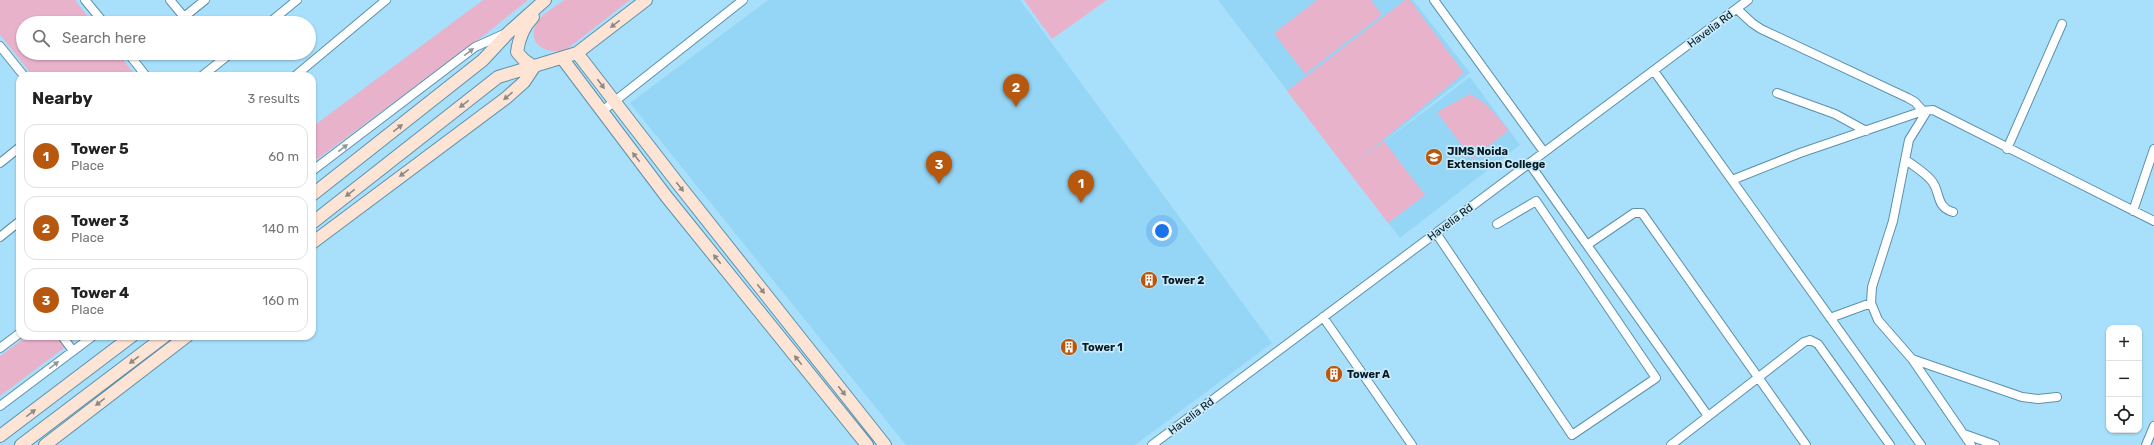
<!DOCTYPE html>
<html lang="en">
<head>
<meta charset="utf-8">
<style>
	body { margin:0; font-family:Rubik,sans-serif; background:#f2f2f2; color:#222 }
	.controls { position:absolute; right:12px; bottom:12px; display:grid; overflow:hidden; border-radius:8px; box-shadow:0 1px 3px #0004 }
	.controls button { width:36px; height:36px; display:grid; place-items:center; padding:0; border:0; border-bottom:1px solid #e0e0e0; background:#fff; color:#222; font:20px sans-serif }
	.you { position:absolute; left:1162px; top:231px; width:14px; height:14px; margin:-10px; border:3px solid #fff; border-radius:50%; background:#1a73e8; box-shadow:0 0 0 6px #1a73e833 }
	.badge { display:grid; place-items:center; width:26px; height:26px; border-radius:50%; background:#b7580e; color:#fff; font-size:13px; font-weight:700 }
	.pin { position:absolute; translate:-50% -33px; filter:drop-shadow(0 1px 2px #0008) }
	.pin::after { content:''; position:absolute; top:21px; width:14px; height:12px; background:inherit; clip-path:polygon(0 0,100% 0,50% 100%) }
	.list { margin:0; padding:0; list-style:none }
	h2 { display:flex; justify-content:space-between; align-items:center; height:52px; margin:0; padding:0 16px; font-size:17px }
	h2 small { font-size:13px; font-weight:400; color:#767676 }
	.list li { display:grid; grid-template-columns:26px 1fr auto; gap:12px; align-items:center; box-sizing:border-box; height:64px; margin:0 8px 8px; padding:0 8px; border:1px solid #e0e0e0; border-radius:12px }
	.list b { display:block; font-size:15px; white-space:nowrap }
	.list p { margin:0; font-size:13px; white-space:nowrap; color:#767676 }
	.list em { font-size:13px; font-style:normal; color:#767676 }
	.icon { flex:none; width:22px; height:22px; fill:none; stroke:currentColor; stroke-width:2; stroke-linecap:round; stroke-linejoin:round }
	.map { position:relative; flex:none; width:2154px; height:445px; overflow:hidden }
	.search { position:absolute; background:#fff; box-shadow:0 1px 3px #0004; left:16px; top:16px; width:300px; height:44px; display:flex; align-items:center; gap:10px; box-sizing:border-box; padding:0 14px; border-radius:22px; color:#767676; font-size:15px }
	.panel { position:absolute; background:#fff; box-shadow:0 1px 3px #0004; left:16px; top:72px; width:300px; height:268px; border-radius:12px }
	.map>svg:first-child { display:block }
	.built { fill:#95d5f5 }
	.green { fill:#e9b2cb }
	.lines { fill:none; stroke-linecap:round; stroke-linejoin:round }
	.street-casing { stroke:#5c91ab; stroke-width:10 }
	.secondary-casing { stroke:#5c91ab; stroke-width:14 }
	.street { stroke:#fff; stroke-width:8 }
	.secondary { stroke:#fee4d5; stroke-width:12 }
	.oneway { fill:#8e8985 }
	.oneway2 { fill:#8e989c }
	.labels { text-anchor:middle; stroke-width:3.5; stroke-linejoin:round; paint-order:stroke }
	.street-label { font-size:11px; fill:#041a24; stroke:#c9eafa }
	.poi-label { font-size:11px; font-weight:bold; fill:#041a24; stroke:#c9eafa; text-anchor:start }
</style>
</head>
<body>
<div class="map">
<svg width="2154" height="445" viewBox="0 0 2154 445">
	<rect width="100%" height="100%" fill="#a8e0fc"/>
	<!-- built -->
	<path class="built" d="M 768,0 L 1020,0 L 1272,343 L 1135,445 L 906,445 L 630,103 Z
		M 1218,0 L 1413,0 L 1470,73 L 1369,153 L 1470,77 L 1520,145 L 1400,238 Z"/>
	<!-- green -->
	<path class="green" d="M 0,0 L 75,0 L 93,23 L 23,23 L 23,53 L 118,53 L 136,76 L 33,76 L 0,35 Z
		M 483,0 L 528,0 L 487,33 L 312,163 L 312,127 Z
		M 564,0 L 630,0 L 567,49 C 549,56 526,45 536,24 C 541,14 555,7 564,0 Z
		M 1024,0 L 1107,0 L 1052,39 Z
		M 1317,0 L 1371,0 L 1382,15 L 1305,74 L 1274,33 Z
		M 1405,0 L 1410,0 L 1464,73 L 1354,164 L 1384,141 L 1425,195 L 1388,223 L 1287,91 Z
		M 1470,94 L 1486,104 L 1509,130 L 1472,159 L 1437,112 Z
		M 27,336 L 80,336 L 0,396 L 0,356 Z"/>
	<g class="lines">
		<defs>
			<path id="street" d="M 85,0 L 104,23
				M 170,0 L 184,17 L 176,23
				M 1434,0 L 1544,152
				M 1737,9 L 1752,23 L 1761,29 L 1908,98 L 1915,102 L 1923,111
				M 184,17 L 205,0
				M 269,23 L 297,0
				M 0,46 L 24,76
				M 128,53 L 146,76
				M 1654,71 L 1921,445
				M 202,76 L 231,53
				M 295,76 L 386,0
				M 1777,93 L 1835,114 L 1866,131
				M 1927,111 L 1909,140 L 1893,221 L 1872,287 L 1871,303 L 1878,320 L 1912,359 L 1971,445
				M 601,112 L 743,0
				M 2007,149 L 2062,24
				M 1906,160 C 1914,166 1924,172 1931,180 C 1941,191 1935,207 1953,212
				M 0,163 L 20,147
				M 1529,163 L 1587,245 L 1634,213 L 1642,213 L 1806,445
				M 312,171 L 475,47 L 504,34
				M 1732,180 L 1800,153 L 1923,111 L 1933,110 L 2154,221
				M 2133,211 L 2154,149
				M 1436,233 L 1572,435 L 1656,378 L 1536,201 L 1497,224
				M 0,237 L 20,221
				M 1587,245 L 1708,416
				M 1323,317 L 1412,445
				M 1830,318 L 1871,303
				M 62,336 L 73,351
				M 0,348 L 20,333
				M 1912,359 L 2022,397 L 2038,399 L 2057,397
				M 0,406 L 93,336
				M 1964,434 L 1995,445
				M 1152,445 L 1748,0
				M 1671,445 L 1804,342 L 1810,340 L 1818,344 L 1890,445
				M 2146,445 L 2154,426"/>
			<path id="secondary" d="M 533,17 C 523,27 519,38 517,52 L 524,60 L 534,67
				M 577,53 L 679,185 L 885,445
				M 562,58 L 666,196 L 867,445
				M 312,195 L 483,60 L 508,33 L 545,0
				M 312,223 L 498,77 L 577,53 L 646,0
				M 312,243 L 506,98 L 524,82 L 534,67
				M 0,436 L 132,336
				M 21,445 L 165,336
				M 45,445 L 187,336"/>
		</defs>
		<!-- street casing -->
		<use href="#street" class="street-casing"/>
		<!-- secondary casing -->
		<use href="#secondary" class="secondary-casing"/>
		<!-- street -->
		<use href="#street" class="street"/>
		<!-- secondary -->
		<use href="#secondary" class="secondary"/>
	</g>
	<!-- one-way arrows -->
	<defs><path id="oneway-solid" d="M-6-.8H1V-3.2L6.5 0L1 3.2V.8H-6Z"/></defs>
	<g class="oneway">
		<use href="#oneway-solid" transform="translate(615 24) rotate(142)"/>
		<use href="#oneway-solid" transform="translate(601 84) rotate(53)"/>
		<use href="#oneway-solid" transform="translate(508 96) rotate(140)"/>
		<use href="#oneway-solid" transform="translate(464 104) rotate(142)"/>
		<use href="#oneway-solid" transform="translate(398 128) rotate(-38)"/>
		<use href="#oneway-solid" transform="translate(636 157) rotate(-128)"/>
		<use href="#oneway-solid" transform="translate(404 173) rotate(143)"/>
		<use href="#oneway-solid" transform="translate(680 187) rotate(52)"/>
		<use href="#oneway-solid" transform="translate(350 193) rotate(142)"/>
		<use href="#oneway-solid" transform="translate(717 259) rotate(-129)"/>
		<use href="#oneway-solid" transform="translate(761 289) rotate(52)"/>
		<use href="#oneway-solid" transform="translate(134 360) rotate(143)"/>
		<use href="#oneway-solid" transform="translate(798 360) rotate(-129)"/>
		<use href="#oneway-solid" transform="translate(842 391) rotate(52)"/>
		<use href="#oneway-solid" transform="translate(100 402) rotate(142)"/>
		<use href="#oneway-solid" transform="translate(31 413) rotate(-37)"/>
	</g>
	<g class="oneway2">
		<use href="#oneway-solid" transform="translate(469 52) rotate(-37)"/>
		<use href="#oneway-solid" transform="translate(343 148) rotate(-37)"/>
		<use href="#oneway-solid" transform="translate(54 365) rotate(-37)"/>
	</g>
	<!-- icons -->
	<defs>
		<symbol id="school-disc" viewBox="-11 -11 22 22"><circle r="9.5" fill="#b7580e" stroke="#c9eafa"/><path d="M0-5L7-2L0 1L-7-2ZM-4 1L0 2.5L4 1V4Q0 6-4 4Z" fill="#fff"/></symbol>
		<symbol id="building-disc" viewBox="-11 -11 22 22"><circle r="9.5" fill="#b7580e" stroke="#c9eafa"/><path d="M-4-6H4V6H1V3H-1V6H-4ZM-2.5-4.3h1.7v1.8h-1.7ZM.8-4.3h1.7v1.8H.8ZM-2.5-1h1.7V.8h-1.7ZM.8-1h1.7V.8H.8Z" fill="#fff"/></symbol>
	</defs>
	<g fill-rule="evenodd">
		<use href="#school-disc" x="1424" y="147" width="20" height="20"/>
		<use href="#building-disc" x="1139" y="270" width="20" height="20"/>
		<use href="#building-disc" x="1059" y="337" width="20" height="20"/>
		<use href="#building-disc" x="1324" y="364" width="20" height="20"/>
	</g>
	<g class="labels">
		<!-- street labels -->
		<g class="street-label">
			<text transform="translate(1710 29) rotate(-37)" y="4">Havelia Rd</text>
			<text transform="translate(1450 222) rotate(-37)" y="4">Havelia Rd</text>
			<text transform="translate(1191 416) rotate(-37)" y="4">Havelia Rd</text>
		</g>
		<!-- poi labels -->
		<g class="poi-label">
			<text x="1447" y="155">JIMS Noida<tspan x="1447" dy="13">Extension College</tspan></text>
			<text x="1162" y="284">Tower 2</text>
			<text x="1082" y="351">Tower 1</text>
			<text x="1347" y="378">Tower A</text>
		</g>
	</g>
</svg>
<div class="controls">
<button>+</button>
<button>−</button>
<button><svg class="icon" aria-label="locate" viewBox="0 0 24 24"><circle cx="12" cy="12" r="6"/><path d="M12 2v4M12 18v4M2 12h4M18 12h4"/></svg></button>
</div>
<div class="you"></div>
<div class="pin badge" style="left:1081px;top:203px">1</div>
<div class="pin badge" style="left:1016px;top:107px">2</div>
<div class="pin badge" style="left:939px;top:184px">3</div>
<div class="search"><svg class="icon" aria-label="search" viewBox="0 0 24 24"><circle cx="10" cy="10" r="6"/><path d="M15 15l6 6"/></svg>Search here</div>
<section class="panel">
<h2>Nearby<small>3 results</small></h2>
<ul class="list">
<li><span class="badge">1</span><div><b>Tower 5</b><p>Place</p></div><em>60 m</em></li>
<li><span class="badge">2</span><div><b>Tower 3</b><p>Place</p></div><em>140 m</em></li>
<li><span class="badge">3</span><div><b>Tower 4</b><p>Place</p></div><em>160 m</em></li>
</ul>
</section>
</div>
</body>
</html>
